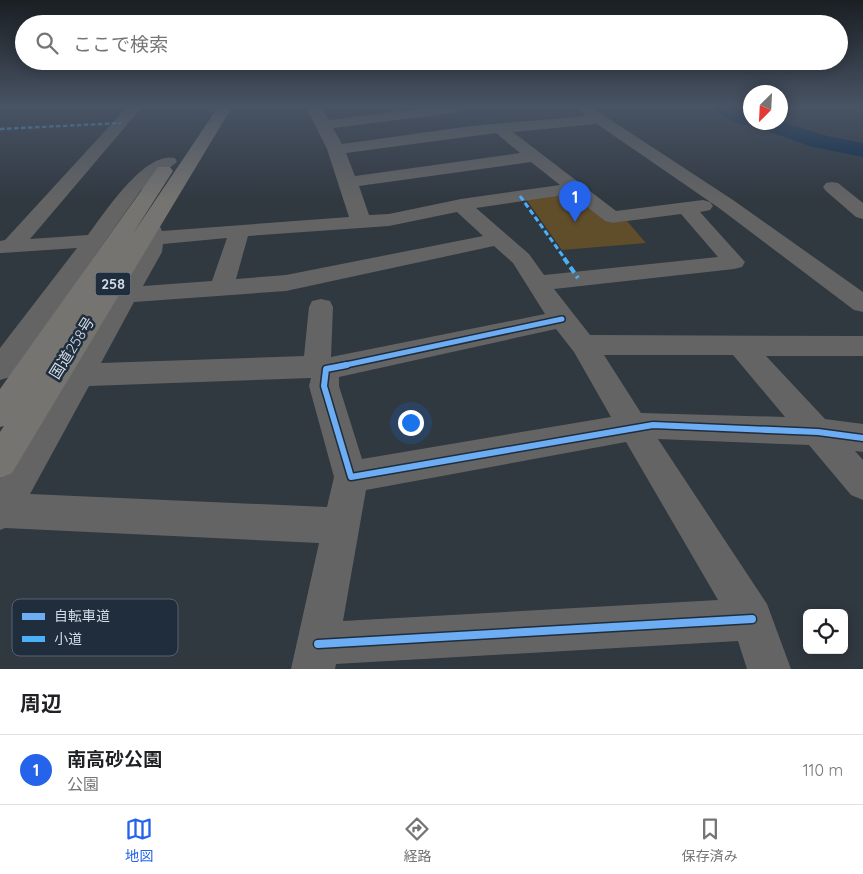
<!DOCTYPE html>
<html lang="ja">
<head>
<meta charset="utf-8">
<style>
	body { margin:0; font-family:Quicksand,"Noto Sans JP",sans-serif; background:#f6f6f6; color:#202124 }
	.controls { position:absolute; right:15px; bottom:15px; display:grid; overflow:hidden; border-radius:8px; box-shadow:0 2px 12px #0003 }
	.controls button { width:45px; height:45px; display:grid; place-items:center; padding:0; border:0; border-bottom:1px solid #e0e0e0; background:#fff; color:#202124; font:25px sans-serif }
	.compass { position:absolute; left:743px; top:85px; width:45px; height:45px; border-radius:50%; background:#fff; box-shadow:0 2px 12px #0003; rotate:204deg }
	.you { position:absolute; left:410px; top:422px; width:18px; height:18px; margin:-12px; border:4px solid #fff; border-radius:50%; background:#1a73e8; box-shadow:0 0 0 8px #1a73e833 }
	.badge { display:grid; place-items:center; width:32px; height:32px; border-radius:50%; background:#2563eb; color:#fff; font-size:16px; font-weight:700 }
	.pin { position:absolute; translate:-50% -41px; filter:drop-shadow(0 1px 2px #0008) }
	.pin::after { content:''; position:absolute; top:26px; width:18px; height:15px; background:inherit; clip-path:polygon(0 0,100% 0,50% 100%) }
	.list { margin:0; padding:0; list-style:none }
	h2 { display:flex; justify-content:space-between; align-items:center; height:65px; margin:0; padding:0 20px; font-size:21px }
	h2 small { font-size:16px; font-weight:400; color:#757577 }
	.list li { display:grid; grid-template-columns:32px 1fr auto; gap:15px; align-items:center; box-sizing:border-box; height:70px; padding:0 20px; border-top:1px solid #e0e0e0 }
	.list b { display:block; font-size:19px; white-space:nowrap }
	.list p { margin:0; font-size:16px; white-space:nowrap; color:#757577 }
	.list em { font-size:16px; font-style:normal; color:#757577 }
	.icon { flex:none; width:28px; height:28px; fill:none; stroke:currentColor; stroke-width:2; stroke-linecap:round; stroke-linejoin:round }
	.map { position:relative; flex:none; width:863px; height:669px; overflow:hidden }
	.search { position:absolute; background:#fff; box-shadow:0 2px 12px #0003; left:15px; right:15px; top:15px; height:55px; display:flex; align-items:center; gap:12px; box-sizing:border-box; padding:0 18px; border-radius:28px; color:#757577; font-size:19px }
	.sheet { height:135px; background:#fff }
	nav { display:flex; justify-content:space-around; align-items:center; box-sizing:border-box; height:70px; border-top:1px solid #e0e0e0; background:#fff; font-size:14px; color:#757577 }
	nav a { display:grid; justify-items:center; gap:2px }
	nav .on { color:#2563eb }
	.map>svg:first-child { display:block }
	.green { fill:#604d29 }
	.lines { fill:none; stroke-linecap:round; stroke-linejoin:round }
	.river { fill:#06294a; fill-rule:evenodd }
	.street { fill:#646464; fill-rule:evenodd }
	.highway { fill:#757470; fill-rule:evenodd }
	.quiet-far2 { stroke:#4cb0f7; stroke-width:2.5; stroke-dasharray:4.5 2.5; stroke-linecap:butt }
	.quiet-far1 { stroke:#4cb0f7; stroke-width:3; stroke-dasharray:5.5 3; stroke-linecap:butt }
	.quiet { stroke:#4cb0f7; stroke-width:4; stroke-dasharray:7 4; stroke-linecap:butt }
	.cycleway-far2-casing { stroke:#1f2d3d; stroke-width:8 }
	.cycleway-far1-casing { stroke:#1f2d3d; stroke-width:9 }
	.cycleway-casing { stroke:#1f2d3d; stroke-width:11 }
	.cycleway-far2 { stroke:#6dadf4; stroke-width:5 }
	.cycleway-far1 { stroke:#6dadf4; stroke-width:6 }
	.cycleway { stroke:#6dadf4; stroke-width:8 }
	.labels { text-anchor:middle; stroke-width:5; stroke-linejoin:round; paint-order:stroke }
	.shield { fill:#1f2d3d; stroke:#9da8b3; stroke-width:1 }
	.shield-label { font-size:14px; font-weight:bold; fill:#d3dce6 }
	.street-label { font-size:15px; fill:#d3dce6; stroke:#1f2d3d }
	.key { fill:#1f2d3d; stroke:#556270; stroke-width:1 }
	.key-label { font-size:14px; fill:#d3dce6 }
</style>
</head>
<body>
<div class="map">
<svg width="863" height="669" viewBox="0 0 863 669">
	<rect width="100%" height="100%" fill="#303840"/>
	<!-- green -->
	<path class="green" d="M 563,194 L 577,196 L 610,223 L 627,221 L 646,243 L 562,250 L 526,199 Z"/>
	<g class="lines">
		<!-- river -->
		<path class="river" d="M 713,107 L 741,107 L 750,112 L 750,122 L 780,121 L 827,136 L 863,143 L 863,157 L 813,147 L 753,126 C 741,127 720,116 713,107 Z"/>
		<!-- street -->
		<path class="street" d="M 127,107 L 142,107 L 30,239 L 88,235 C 104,214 144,151 175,158 L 177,162 L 141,190 L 10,377 L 0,380 L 0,348 L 77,248 L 2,253 L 0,253 L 0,241 L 5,240 Z
			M 306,107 L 320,107 L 329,120 L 434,107 L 458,107 L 459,109 L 452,113 L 333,128 L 342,144 L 471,126 L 586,116 L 575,107 L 591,107 L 733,200 L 863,292 L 863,312 L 854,310 L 719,208 L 597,124 L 513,132 L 616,211 L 703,200 L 710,202 L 713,206 L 710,210 L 700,212 L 745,262 L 742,267 L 734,269 L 554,289 L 590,335 L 863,336 L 863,356 L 766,356 L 825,419 L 863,424 L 863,452 L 855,451 L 863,460 L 863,500 L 851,495 L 809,445 L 658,439 L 767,604 L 791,669 L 747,669 L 738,641 L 336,664 L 335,669 L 291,669 L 319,543 L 5,528 L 0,530 L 0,479 L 140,252 L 142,240 L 141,226 L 144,222 L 151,220 L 158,222 L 162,231 L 349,217 L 327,149 ZM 496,133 L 520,153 L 355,176 L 346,153 ZM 531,162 L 560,185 L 461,199 L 389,214 L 369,215 L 359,186 ZM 571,194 L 605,221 L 612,223 L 681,214 L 718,257 L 544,275 L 529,254 L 476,208 ZM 457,212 L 483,236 L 286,275 L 236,279 L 248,236 L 389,226 ZM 227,238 L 212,281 L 143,286 L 162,252 L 163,244 ZM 494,246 L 513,263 L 545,314 L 331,357 L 333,307 L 330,301 L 321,299 L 312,301 L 309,307 L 304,356 L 101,363 L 134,302 L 286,291 ZM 556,329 L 574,352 L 611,417 L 362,459 L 339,386 L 339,377 ZM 604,355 L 733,355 L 785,417 L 641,413 ZM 311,378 L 309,386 L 334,477 L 327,507 L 30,494 L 89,386 ZM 626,442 L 718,600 L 343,621 L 366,490 Z
			M 832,182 L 838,183 L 863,203 L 863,219 L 856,217 L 826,191 L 823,187 L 826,183 Z"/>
		<!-- highway -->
		<path class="highway" d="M 218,107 L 232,107 L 12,473 L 0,478 L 0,432 L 4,426 L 0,427 L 0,389 L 158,167 L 170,167 L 173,171 L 132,235 Z"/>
		<!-- quiet-far2 -->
		<path class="quiet-far2" d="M 0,129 L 121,123"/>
		<!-- quiet-far1 -->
		<path class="quiet-far1" d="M 520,196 L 565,259"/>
		<!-- quiet -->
		<path class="quiet" d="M 564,258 L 578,278"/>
		<defs>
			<path id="cycleway-far2" d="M 341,366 L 562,319"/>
			<path id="cycleway-far1" d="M 347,365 L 326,369 L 324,386 L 351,477 L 653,425 L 818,432 L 863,438"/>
			<path id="cycleway" d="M 318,644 L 752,619"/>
		</defs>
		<!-- cycleway-far2 casing -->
		<use href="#cycleway-far2" class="cycleway-far2-casing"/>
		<!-- cycleway-far1 casing -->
		<use href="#cycleway-far1" class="cycleway-far1-casing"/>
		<!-- cycleway casing -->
		<use href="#cycleway" class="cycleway-casing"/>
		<!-- cycleway-far2 -->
		<use href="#cycleway-far2" class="cycleway-far2"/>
		<!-- cycleway-far1 -->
		<use href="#cycleway-far1" class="cycleway-far1"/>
		<!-- cycleway -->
		<use href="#cycleway" class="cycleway"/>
	</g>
	<!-- sky -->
	<linearGradient id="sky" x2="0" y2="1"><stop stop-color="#1a1f23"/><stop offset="0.53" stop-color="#485364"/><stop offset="1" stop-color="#485364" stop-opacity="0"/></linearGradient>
	<rect width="863" height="201" fill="url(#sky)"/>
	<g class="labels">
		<!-- shield labels -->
		<rect class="shield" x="95.5" y="272.5" width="35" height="23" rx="4"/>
		<g class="shield-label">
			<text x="113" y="289">258</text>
		</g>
		<!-- street labels -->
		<g class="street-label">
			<text transform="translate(72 348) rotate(-58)" y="5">国道258号</text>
		</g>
	</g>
	<!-- legend -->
	<rect x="12" y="599" width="166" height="57" rx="8" class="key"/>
	<rect x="22" y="613" width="23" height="7" fill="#6dadf4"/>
	<rect x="22" y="636" width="23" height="6" fill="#4cb0f7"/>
	<g class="key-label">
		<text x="54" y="621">自転車道</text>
		<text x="54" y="644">小道</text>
	</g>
</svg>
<div class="controls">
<button><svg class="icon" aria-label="locate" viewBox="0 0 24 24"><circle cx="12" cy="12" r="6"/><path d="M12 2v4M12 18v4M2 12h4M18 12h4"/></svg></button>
</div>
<svg class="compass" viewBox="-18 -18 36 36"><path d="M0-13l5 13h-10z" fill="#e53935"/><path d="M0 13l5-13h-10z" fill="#757577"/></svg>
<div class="you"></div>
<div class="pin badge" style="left:575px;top:222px">1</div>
<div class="search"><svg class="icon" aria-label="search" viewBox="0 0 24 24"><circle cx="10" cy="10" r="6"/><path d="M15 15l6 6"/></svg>ここで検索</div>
</div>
<section class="sheet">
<h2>周辺<small></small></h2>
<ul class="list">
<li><span class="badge">1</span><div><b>南高砂公園</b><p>公園</p></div><em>110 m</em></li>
</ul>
</section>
<nav>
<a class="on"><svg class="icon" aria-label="map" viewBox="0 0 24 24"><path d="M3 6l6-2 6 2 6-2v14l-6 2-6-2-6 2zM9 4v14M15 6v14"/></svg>地図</a>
<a><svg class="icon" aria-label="directions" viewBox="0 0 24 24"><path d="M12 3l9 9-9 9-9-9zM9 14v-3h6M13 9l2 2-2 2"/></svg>経路</a>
<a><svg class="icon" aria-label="saved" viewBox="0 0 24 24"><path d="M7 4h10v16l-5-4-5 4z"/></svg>保存済み</a>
</nav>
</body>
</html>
